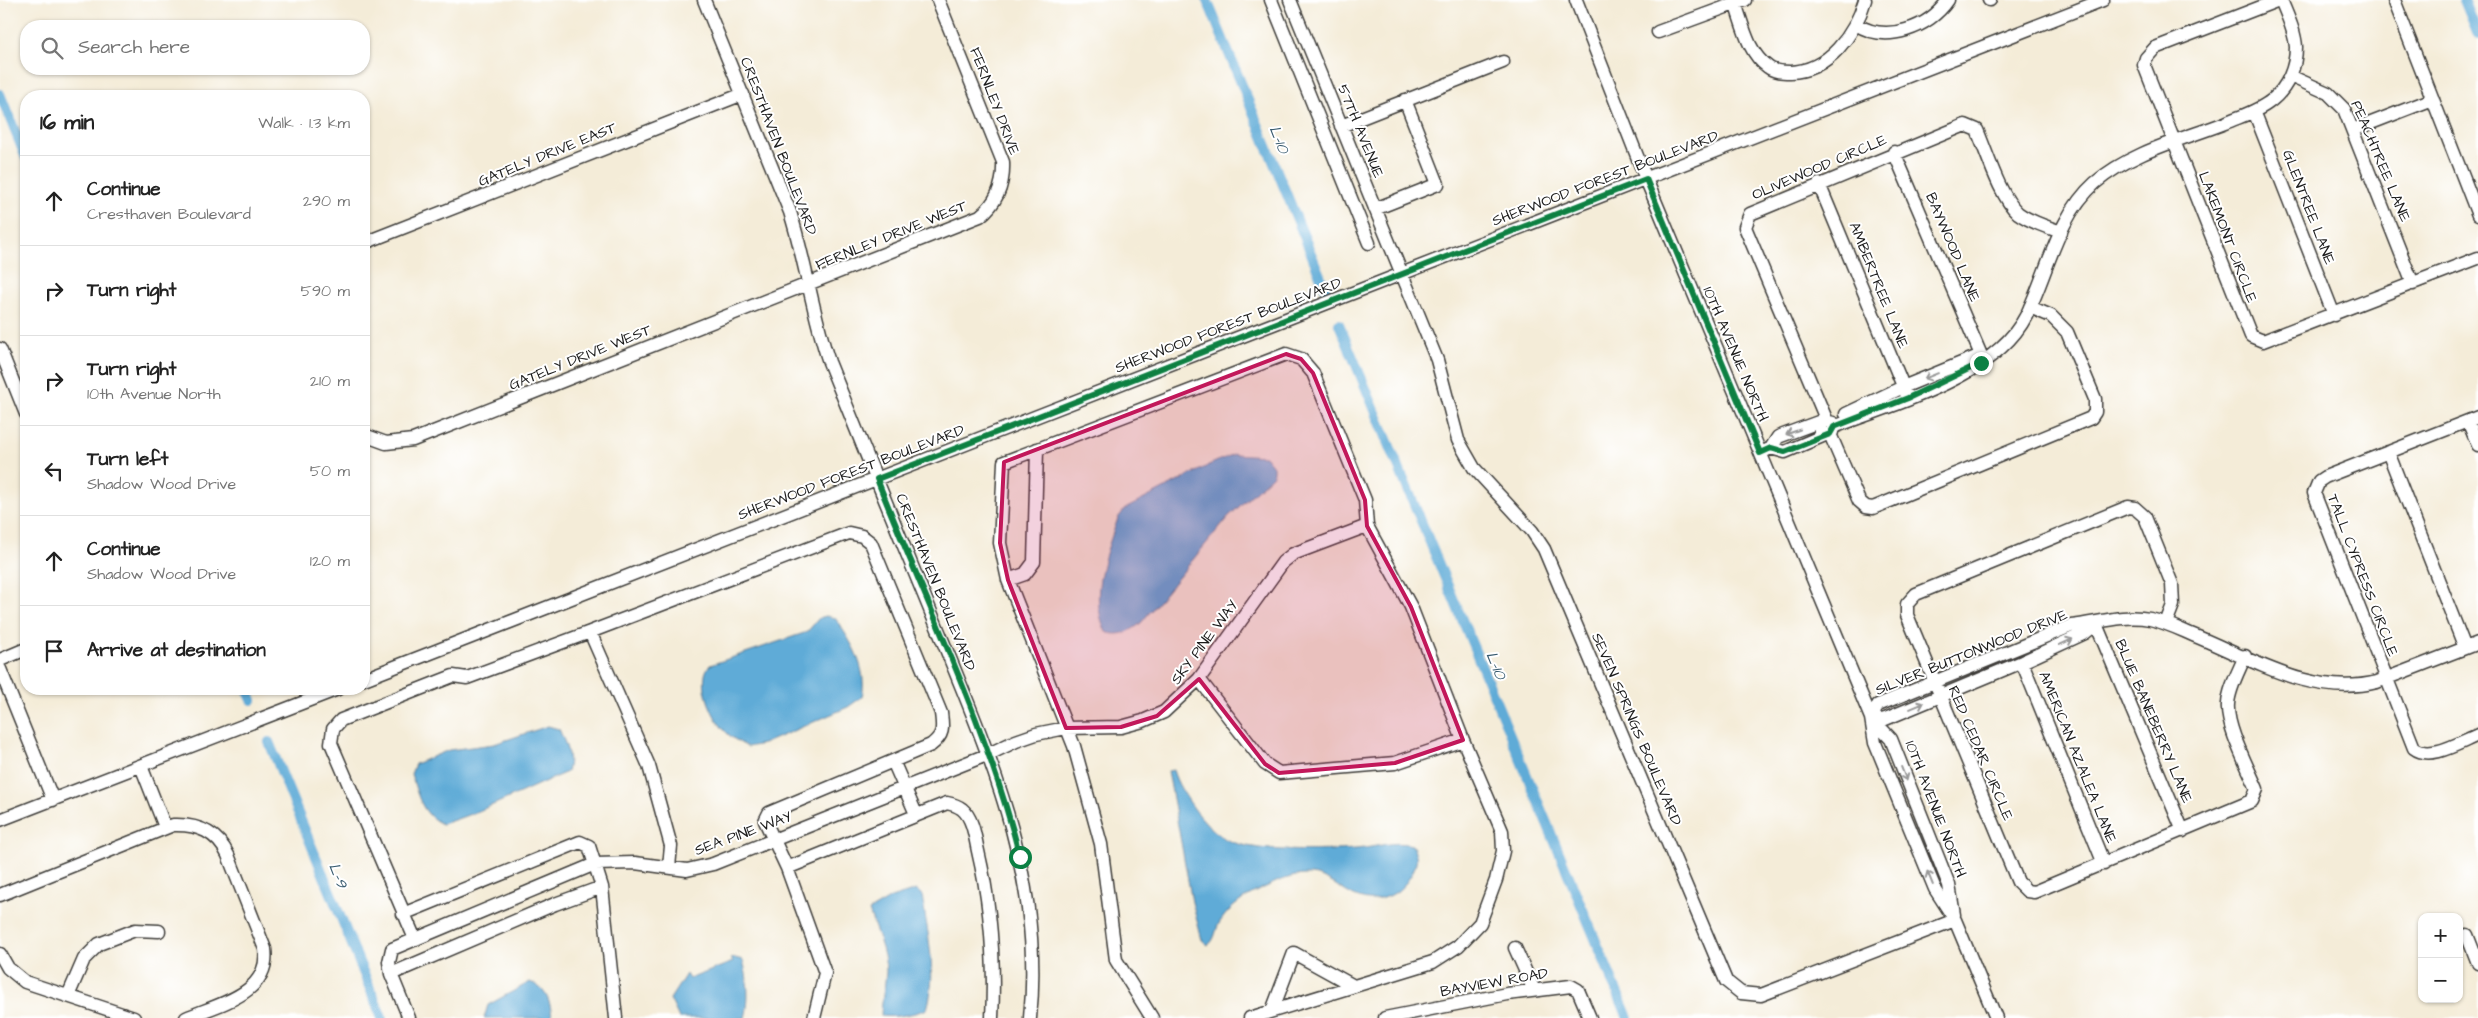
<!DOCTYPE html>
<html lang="en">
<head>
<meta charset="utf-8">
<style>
	body { margin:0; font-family:"Architects Daughter",sans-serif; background:#f2f2f2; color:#222 }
	.controls { position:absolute; right:15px; bottom:15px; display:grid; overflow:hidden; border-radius:10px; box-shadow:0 1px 4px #0004 }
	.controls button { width:45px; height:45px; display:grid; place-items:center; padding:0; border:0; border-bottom:1px solid #e0e0e0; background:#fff; color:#222; font:25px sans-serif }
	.stop { position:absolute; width:15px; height:15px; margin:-11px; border:4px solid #0b8043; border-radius:50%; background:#fff }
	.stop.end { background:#0b8043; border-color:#fff; box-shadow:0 1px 5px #0008 }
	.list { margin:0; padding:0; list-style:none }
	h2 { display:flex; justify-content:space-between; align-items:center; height:65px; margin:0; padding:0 20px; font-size:21px }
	h2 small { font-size:16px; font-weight:400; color:#767676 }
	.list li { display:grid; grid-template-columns:32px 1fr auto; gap:15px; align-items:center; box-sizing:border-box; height:90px; padding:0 20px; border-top:1px solid #e0e0e0 }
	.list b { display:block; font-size:19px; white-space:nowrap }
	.list p { margin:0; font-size:16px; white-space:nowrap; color:#767676 }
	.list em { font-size:16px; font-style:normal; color:#767676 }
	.icon { flex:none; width:28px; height:28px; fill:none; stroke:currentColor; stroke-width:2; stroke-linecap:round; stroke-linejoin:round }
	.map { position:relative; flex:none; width:2478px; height:1018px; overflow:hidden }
	.search { position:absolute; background:#fff; box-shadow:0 1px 4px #0004; left:20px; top:20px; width:350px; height:55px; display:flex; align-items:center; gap:12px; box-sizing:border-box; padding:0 18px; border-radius:20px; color:#767676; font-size:19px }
	.panel { position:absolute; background:#fff; box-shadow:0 1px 4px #0004; left:20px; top:90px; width:350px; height:605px; border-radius:20px }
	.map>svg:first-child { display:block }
	.water { fill:#5eabd7; stroke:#3d647a }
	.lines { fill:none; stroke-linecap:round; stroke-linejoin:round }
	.canal { stroke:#5eabd7; stroke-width:10 }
	.minor-casing { stroke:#3c3b38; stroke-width:15 }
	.minor { stroke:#fff; stroke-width:12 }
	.oneway { stroke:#999 }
	.route { stroke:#0b8043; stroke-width:6 }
	.marked { fill:#c2185b; fill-opacity:0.2; stroke:#c2185b; stroke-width:4; stroke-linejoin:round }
	.labels { text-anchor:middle; stroke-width:4; stroke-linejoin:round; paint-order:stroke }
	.street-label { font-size:15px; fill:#1c1c1c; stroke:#fff }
	.water-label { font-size:16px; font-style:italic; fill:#3a5c70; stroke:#fff }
</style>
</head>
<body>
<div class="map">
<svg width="2478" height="1018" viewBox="0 0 2478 1018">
	<rect width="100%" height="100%" fill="#fff"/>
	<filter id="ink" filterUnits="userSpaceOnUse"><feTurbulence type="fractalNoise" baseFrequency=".02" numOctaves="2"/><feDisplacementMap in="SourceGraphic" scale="10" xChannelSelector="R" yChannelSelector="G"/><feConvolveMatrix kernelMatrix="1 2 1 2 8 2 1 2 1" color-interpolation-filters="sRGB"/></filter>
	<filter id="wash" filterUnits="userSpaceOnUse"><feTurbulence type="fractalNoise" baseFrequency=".0096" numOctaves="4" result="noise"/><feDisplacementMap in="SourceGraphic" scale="20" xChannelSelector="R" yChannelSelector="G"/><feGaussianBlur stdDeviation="1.12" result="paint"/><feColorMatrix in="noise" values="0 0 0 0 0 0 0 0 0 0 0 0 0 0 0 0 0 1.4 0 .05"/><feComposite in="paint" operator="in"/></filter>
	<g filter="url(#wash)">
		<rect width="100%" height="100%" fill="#f4ecd8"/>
		<!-- water -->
		<path class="water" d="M 1234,454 L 1265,456 L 1273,466 L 1273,475 L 1228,517 L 1141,623 C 1130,632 1119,637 1106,632 C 1088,595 1106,554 1118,518 L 1125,509 L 1213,463 Z
			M 826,616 L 835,618 C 851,641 868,668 862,697 L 848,707 L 763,744 L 747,747 C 741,743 733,739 728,734 C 713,721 695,680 710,665 L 807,632 L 819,618 Z
			M 548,726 L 559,729 C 565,743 572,756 567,772 C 526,789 485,811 442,824 C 421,814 418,795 411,774 L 415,764 L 449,750 L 494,744 Z
			M 1173,770 C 1177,784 1185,795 1193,807 C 1201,818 1211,829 1222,837 C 1247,854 1324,851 1355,849 C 1374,848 1393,840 1412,845 C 1418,856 1418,862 1412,873 C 1407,883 1399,892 1389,896 C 1351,913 1337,872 1304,875 C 1294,875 1277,881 1268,886 C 1249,894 1231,905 1220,922 C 1215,929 1216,940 1208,945 L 1202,940 L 1192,902 L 1168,771 Z
			M 916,890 L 922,895 C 927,931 938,973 927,1009 C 915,1014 895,1018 881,1016 C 881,1001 885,987 886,972 C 886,952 875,930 869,911 L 891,898 Z
			M 735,958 L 743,960 C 748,979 750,999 745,1018 L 679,1018 L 670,999 L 686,974 L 689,979 L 733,962 L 731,959 Z
			M 530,982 C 546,988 551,1002 552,1018 L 484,1018 L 488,1005 Z"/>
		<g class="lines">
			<!-- canal -->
			<path class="canal" d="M 1207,0 L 1326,290
				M 2464,0 L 2478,34
				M 0,94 L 26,158
				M 1339,324 L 1628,1018
				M 247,689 L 252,700
				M 269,742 L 382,1018"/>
		</g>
	</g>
	<g filter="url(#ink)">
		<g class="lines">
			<defs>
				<path id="minor" d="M 704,0 L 790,212 C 806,262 812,313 829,362 C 864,449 899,535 935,622 C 987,750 1045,875 1030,1018
					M 1271,0 L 1369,243
					M 1290,0 L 1437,360 L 1458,440 L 1474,468 L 1532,531 L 1544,549 L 1726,981 L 1741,993 L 1761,995 L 1955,920
					M 1576,0 L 1646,179 L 1871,718 L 1875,743 L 1935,889 L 1955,920 L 1996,1018
					M 1989,0 L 1990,0
					M 2279,0 L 2155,48 L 2146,58 L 2144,65 L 2251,336 L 2263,341 L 2478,258
					M 2394,0 L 2478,215
					M 1735,3 C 1743,25 1748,53 1768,67 C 1774,72 1782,72 1790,72 C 1829,71 1855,34 1865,0
					M 1856,24 C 1886,44 1929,28 1948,0
					M 1658,32 L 1745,0
					M 2290,76 L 2328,93 L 2344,109 L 2413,284
					M 2254,111 L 2334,315
					M 1341,126 L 1503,62
					M 2353,130 L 2433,99
					M 1894,152 L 1981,355
					M 1819,184 L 1908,398
					M 1375,209 L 1438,184 L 1405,100
					M 364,243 L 743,94
					M 0,349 L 26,414
					M 1846,414 L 1903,387 L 1981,355
					M 2478,417 L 2325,477 L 2319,481 L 2314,493 L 2414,748 C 2431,761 2460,742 2478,735
					M 1826,419 L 1745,227 L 1750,214 L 1965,125 L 1977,130 C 1987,153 2000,197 2018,213 C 2030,222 2047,227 2061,232
					M 2468,421 L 2478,445
					M 1834,427 C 1893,404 1995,377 2026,316 C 2048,272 2057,217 2095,183 C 2131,152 2181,140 2225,123 C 2241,116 2259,111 2272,100 C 2288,87 2296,67 2296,47 C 2295,31 2287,15 2281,0
					M 1830,434 L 1859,501 L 1866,507 L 1873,508 L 2091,418 L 2095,412 L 2095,399 L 2067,332 L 2051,316 L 2030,307
					M 364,435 L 386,443 L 413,440 L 980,216 C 998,202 1004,184 1003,162 L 938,0
					M 1771,448 L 1778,437 L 1824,420 L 1833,423 L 1832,432 L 1825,435 L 1820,432 L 1820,423
					M 1765,451 L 1771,448 L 1785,452 L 1825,435
					M 2388,452 L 2465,648
					M 1008,580 L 1025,574 L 1034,562 L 1037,449
					M 2166,623 L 2173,605 L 2172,584 L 2145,517 L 2135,508 L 2128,507 L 1916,594 L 1907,604 L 1907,615 L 2018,882 L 2027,891 L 2034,892 L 2252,801 L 2257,789 C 2248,767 2226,727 2228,704 C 2229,688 2239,671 2245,656
					M 2096,624 L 2183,831
					M 590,632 L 849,533 L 862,536 L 871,543 L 941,713 C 943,728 944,735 931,745 L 769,813 L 765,821 L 787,868 L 825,973 L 814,1018
					M 0,660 L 26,649
					M 2022,662 L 2104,864
					M 0,669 L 53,800
					M 364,679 L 2103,0
					M 1199,679 L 1265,764 L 1279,773 L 1395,763 L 1463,740
					M 1871,718 L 1878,705 L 2071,626 C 2098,623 2123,614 2150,619 C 2165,622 2179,629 2193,635 C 2252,659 2312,698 2377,682 L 2478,643
					M 1871,718 L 1883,720 L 2022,662 L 2085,633 L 2096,624
					M 1871,718 L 1891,739 L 1949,885 L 1954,915
					M 893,761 L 916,814
					M 141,766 L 165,827
					M 0,820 L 338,689
					M 787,868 L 947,803 C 952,804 958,806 962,809 C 973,818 975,837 978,851 C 991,906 995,961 992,1018
					M 0,895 L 173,825 C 198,824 217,832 228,855 L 265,949 C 271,994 218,1004 186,1018
					M 403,914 L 580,842 L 589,846 L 602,887 L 616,1018
					M 2467,935 L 2478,963
					M 415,939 L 331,743 L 333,729 L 341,720 L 453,676 L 467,678 L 590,632 L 649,766 L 671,846 L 669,867
					M 1515,948 L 1534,990
					M 0,954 L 8,968 L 25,982 L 134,1018
					M 391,974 L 389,962 L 392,949 L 595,864 L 635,863 L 687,870 L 713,864 L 989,754 L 1016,741 L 1036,734 L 1066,728 L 1121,727 L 1143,721 L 1164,712 L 1199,679 L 1283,562 L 1293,554 L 1367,526
					M 68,996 L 84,959 L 99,944 L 135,930 L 159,931
					M 1272,1011 L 1294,953 L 1352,985
					M 409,1018 L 391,974 L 555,904 L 602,887
					M 1152,1018 L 1116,960 L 1101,844 L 1074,746 L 1008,580 L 1000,543 L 1004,462 L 1286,354 L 1301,359 L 1313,373 L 1365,500 L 1367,526 L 1411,607 L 1463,740 L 1502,831 L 1503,851 L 1496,880 L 1480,923 L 1458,946 L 1433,962 L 1250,1018
					M 1385,1018 L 1507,994 L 1571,986 L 1578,990 L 1590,1018"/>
			</defs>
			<!-- minor casing -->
			<use href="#minor" class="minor-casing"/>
			<!-- minor -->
			<use href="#minor" class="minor"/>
		</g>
		<!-- one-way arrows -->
		<defs><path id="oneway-shaft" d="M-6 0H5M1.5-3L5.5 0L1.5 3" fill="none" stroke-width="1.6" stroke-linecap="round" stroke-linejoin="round" transform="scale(1.25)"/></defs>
		<g class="oneway">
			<use href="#oneway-shaft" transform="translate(1931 376) rotate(158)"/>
			<use href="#oneway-shaft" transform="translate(1793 432) rotate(161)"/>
			<use href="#oneway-shaft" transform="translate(2066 642) rotate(-24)"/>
			<use href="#oneway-shaft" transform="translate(1917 706) rotate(-23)"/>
			<use href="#oneway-shaft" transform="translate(1904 774) rotate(68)"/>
			<use href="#oneway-shaft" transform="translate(1930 878) rotate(-112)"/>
		</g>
	</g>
	<g class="lines" filter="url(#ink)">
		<!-- route -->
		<path class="route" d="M 1020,857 C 988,729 926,602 877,479 L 1646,179 L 1760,453 L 1771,448 L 1785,452 L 1830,434 L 1834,427 L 1908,398 L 1981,363"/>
	</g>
	<!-- marked area -->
	<path class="marked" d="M 1286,354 L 1301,359 L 1313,373 L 1365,500 L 1367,526 L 1411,607 L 1463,740 L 1395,763 L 1279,773 L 1265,764 L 1199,679 L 1157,716 L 1121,727 L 1066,728 L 1008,580 L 1000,543 L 1004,462 Z"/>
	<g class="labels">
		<!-- street labels -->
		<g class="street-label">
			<text transform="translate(995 101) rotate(69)" y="5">FERNLEY DRIVE</text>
			<text transform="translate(1361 131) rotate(68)" y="5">57TH AVENUE</text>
			<text transform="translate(779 146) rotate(69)" y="5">CRESTHAVEN BOULEVARD</text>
			<text transform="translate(547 154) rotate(-22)" y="5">GATELY DRIVE EAST</text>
			<text transform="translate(2381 161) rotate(67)" y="5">PEACHTREE LANE</text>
			<text transform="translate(1819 167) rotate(-23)" y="5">OLIVEWOOD CIRCLE</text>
			<text transform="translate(1605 178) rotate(-21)" y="5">SHERWOOD FOREST BOULEVARD</text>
			<text transform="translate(2309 207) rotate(69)" y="5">GLENTREE LANE</text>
			<text transform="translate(891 235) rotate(-22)" y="5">FERNLEY DRIVE WEST</text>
			<text transform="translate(2228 237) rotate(69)" y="5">LAKEMONT CIRCLE</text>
			<text transform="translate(1953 247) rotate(67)" y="5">BAYWOOD LANE</text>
			<text transform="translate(1879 285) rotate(68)" y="5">AMBERTREE LANE</text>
			<text transform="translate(1228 325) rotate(-21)" y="5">SHERWOOD FOREST BOULEVARD</text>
			<text transform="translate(1736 354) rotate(67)" y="5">10TH AVENUE NORTH</text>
			<text transform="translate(580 357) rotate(-22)" y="5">GATELY DRIVE WEST</text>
			<text transform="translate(851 472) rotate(-21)" y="5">SHERWOOD FOREST BOULEVARD</text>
			<text transform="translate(2363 575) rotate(69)" y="5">TALL CYPRESS CIRCLE</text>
			<text transform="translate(936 582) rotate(68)" y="5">CRESTHAVEN BOULEVARD</text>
			<text transform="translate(1204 642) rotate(-53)" y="5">SKY PINE WAY</text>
			<text transform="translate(1971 652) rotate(-22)" y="5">SILVER BUTTONWOOD DRIVE</text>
			<text transform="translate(2154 721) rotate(67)" y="5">BLUE BANEBERRY LANE</text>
			<text transform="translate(1637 729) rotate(67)" y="5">SEVEN SPRINGS BOULEVARD</text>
			<text transform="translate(1981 753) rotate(67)" y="5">RED CEDAR CIRCLE</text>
			<text transform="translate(2078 757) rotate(68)" y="5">AMERICAN AZALEA LANE</text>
			<text transform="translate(1936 809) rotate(69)" y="5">10TH AVENUE NORTH</text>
			<text transform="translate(743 833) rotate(-20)" y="5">SEA PINE WAY</text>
			<text transform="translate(1494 982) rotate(-10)" y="5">BAYVIEW ROAD</text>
		</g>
		<!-- water labels -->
		<g class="water-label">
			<text transform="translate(1280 139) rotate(68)" y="6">L-10</text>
			<text transform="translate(1497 665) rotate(67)" y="6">L-10</text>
			<text transform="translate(339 875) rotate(68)" y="6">L-9</text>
		</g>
	</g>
</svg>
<div class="controls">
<button>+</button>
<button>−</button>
</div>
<div class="stop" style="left:1020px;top:857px"></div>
<div class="stop end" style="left:1981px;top:363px"></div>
<div class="search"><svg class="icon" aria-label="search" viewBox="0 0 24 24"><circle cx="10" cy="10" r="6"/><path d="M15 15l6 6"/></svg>Search here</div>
<section class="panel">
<h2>16 min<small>Walk · 1.3 km</small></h2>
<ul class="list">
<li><svg class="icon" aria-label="ahead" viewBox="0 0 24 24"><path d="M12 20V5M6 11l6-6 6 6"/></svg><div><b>Continue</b><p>Cresthaven Boulevard</p></div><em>290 m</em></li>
<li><svg class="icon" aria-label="right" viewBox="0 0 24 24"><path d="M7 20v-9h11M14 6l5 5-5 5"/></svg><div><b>Turn right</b></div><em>590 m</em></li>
<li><svg class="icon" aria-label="right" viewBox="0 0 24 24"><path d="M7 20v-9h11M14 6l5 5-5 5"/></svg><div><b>Turn right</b><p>10th Avenue North</p></div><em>210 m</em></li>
<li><svg class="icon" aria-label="left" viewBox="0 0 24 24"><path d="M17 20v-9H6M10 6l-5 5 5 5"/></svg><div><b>Turn left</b><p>Shadow Wood Drive</p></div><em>50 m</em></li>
<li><svg class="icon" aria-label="ahead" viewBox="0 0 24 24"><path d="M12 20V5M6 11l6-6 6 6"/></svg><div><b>Continue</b><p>Shadow Wood Drive</p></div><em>120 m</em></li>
<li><svg class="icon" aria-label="arrive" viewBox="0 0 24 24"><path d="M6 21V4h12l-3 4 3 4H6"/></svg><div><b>Arrive at destination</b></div></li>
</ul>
</section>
</div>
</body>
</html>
